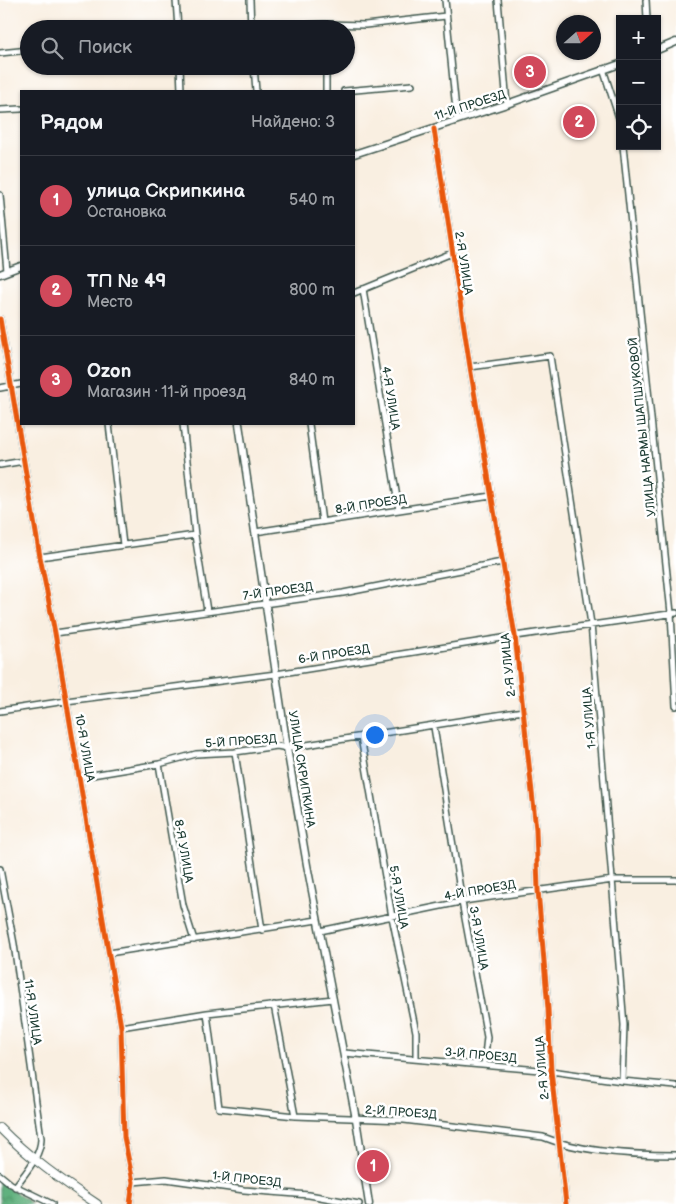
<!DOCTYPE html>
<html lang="ru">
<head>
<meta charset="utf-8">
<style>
	body { margin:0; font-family:"Balsamiq Sans",sans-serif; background:#20242c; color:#f1f3f6 }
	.controls { position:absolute; right:15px; top:15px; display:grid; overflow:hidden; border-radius:0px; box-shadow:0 1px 4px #0004 }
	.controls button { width:45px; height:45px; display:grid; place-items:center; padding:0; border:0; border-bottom:1px solid #363941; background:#171b24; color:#f1f3f6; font:25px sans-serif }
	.compass { position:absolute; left:556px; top:15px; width:45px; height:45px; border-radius:50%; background:#171b24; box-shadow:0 1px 4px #0004; rotate:69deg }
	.you { position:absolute; left:374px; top:734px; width:18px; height:18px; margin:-12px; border:4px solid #fff; border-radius:50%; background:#1a73e8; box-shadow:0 0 0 8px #1a73e833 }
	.badge { display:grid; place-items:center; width:32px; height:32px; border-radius:50%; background:#d1495b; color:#fff; font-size:16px; font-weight:700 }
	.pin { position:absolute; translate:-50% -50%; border:2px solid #fff; box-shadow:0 1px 5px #0006 }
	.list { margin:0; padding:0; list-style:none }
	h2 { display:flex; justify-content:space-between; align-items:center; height:65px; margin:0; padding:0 20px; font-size:21px }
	h2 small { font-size:16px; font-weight:400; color:#9ea1a6 }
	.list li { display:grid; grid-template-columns:32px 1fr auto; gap:15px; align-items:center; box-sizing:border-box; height:90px; padding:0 20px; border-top:1px solid #363941 }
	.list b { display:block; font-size:19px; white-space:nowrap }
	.list p { margin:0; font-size:16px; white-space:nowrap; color:#9ea1a6 }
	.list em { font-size:16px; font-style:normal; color:#9ea1a6 }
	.icon { flex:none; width:28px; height:28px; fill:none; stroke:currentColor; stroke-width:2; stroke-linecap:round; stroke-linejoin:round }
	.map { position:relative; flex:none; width:676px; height:1204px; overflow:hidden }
	.search { position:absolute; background:#171b24; box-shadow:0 1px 4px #0004; left:20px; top:20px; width:335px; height:55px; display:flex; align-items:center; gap:12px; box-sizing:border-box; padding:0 18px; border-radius:28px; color:#9ea1a6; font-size:19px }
	.panel { position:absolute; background:#171b24; box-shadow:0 1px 4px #0004; left:20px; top:90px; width:335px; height:335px; border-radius:0px }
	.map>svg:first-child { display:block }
	.forest { fill:url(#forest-crowns); stroke:#407759 }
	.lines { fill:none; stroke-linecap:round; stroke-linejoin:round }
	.minor-casing { stroke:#40584e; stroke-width:8 }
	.tertiary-casing { stroke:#40584e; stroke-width:9 }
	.primary-casing { stroke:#40584e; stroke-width:10 }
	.minor { stroke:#fff; stroke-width:5 }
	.tertiary { stroke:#fff; stroke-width:6 }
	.primary { stroke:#fff; stroke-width:8 }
	.cycleway-casing { stroke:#fff; stroke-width:8 }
	.cycleway { stroke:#e8590c; stroke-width:5 }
	.labels { text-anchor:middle; stroke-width:5; stroke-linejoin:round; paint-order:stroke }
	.street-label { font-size:12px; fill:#1f3d34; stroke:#fff }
</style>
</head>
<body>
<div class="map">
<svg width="676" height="1204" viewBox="0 0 676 1204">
	<defs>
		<pattern id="forest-crowns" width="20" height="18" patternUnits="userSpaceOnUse" patternTransform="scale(1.25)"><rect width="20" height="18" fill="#60b17e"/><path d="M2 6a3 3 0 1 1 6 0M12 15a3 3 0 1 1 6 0" fill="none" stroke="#4f9168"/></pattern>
	</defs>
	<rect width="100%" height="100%" fill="#fff"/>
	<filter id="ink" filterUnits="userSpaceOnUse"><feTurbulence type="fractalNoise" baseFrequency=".02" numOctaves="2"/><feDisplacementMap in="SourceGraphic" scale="10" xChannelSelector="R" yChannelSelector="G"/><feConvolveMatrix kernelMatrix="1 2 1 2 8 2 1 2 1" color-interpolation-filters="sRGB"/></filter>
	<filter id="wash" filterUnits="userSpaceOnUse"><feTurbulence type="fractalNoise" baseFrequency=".0096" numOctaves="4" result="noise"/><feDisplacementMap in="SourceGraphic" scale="20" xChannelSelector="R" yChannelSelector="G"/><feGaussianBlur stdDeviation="1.12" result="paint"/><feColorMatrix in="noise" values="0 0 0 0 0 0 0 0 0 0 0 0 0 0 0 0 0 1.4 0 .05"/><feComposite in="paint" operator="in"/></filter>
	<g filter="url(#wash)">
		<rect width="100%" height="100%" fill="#f9efe1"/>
		<!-- forest -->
		<path class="forest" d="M 0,1181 L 32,1204 L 0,1204 Z"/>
	</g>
	<g filter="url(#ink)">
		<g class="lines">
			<defs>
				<path id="minor" d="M 176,0 L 178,29
					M 250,0 L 251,29
					M 445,0 L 457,120
					M 498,0 L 507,104
					M 646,0 L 647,19
					M 251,28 L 324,24 L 365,25 L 446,16
					M 0,53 L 29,50
					M 180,66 L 181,91
					M 254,66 L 256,91
					M 326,66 L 326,91
					M 603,69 L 620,121
					M 344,91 L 412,85
					M 0,110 L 21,109
					M 434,129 L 470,367 L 515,636 L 536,829 L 538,890 L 548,1009 L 551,1071 L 566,1204
					M 623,146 L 671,613 L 676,706
					M 0,195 L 7,271
					M 363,289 L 399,510
					M 354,293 L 452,253
					M 0,319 L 40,557 L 55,633 L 121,1027 L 124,1137 L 133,1182 L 130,1204
					M 470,367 L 550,356 L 591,624 L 624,1025 L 622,1081
					M 0,388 L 21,384
					M 109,424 L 123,545
					M 183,424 L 195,535 L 207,611
					M 309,424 L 322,522
					M 0,465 L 24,461
					M 255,532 L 491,496
					M 40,557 L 195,535
					M 55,633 L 343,593 L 502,562
					M 0,711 L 66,701 L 276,674 L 515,636 L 676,613
					M 434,727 L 462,902 L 487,1037 L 484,1065
					M 361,737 L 392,917 L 416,1032 L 416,1059
					M 235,752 L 262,930
					M 159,764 L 183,905 L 194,940
					M 80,777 L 159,764 L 196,754 L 235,752 L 277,746 L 287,748 L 523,711
					M 0,869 L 14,944 L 41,1138 C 41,1156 26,1172 15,1187
					M 320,931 L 470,900 L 613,880 L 676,880
					M 109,953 L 317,920
					M 274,1005 L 295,1116
					M 207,1013 L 219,1108 L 295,1116 L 404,1120 L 543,1137 C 580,1152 636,1155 676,1155
					M 121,1027 L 207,1013 L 333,999
					M 344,1053 L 551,1071 L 622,1081 L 676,1086
					M 0,1175 L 11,1184 L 52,1204
					M 133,1182 L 166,1179 L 244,1190 L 309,1195 L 359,1204"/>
				<path id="tertiary" d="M 657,50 L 676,42
					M 354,154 L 507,104 L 620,64
					M 0,274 L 21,266
					M 239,424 L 287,748 L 307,865 L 356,1119 L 369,1204"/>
				<path id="primary" d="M 0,1128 C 28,1157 64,1182 97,1204"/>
			</defs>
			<!-- minor casing -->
			<use href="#minor" class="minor-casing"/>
			<!-- tertiary casing -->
			<use href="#tertiary" class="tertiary-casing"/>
			<!-- primary casing -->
			<use href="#primary" class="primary-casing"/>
			<!-- minor -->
			<use href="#minor" class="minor"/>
			<!-- tertiary -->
			<use href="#tertiary" class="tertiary"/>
			<!-- primary -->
			<use href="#primary" class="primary"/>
			<defs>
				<path id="cycleway" d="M 434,129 L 470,367 L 515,636 L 536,829 L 538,890 L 548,1009 L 551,1071 L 566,1204
					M 0,319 L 40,557 L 55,633 L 121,1027 L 124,1137 L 133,1182 L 130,1204"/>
			</defs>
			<!-- cycleway casing -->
			<use href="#cycleway" class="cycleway-casing"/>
			<!-- cycleway -->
			<use href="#cycleway" class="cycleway"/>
		</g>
	</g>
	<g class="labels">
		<!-- street labels -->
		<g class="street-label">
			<text transform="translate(470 105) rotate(-18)" y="4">11-Й ПРОЕЗД</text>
			<text transform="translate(464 263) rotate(81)" y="4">2-Я УЛИЦА</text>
			<text transform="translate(391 398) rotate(81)" y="4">4-Я УЛИЦА</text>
			<text transform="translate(642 427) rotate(-96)" y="4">УЛИЦА НАРМЫ ШАПШУКОВОЙ</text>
			<text transform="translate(371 504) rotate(-9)" y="4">8-Й ПРОЕЗД</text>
			<text transform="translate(278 591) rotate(-8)" y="4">7-Й ПРОЕЗД</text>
			<text transform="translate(334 654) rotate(-9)" y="4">6-Й ПРОЕЗД</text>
			<text transform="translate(508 665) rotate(-96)" y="4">2-Я УЛИЦА</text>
			<text transform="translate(589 718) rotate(-95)" y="4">1-Я УЛИЦА</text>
			<text transform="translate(241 741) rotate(-4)" y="4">5-Й ПРОЕЗД</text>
			<text transform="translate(85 748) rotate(80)" y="4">10-Я УЛИЦА</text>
			<text transform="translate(302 769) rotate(81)" y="4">УЛИЦА СКРИПКИНА</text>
			<text transform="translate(184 851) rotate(80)" y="4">8-Я УЛИЦА</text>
			<text transform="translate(480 890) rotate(-10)" y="4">4-Й ПРОЕЗД</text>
			<text transform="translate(399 897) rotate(80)" y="4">5-Я УЛИЦА</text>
			<text transform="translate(479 938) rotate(80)" y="4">3-Я УЛИЦА</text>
			<text transform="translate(33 1012) rotate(82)" y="4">11-Я УЛИЦА</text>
			<text transform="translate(481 1055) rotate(5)" y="4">3-Й ПРОЕЗД</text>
			<text transform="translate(542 1068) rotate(-95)" y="4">2-Я УЛИЦА</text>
			<text transform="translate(401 1112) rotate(4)" y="4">2-Й ПРОЕЗД</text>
			<text transform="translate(247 1179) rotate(6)" y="4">1-Й ПРОЕЗД</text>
		</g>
	</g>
</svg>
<div class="controls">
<button>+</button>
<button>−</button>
<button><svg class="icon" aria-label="locate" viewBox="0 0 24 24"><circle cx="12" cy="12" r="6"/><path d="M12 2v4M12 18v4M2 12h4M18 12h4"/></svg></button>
</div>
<svg class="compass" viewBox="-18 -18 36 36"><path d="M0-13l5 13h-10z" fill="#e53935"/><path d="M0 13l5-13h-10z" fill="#9ea1a6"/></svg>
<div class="you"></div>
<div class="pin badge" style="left:373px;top:1166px">1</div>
<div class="pin badge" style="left:579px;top:122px">2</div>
<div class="pin badge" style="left:530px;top:72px">3</div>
<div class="search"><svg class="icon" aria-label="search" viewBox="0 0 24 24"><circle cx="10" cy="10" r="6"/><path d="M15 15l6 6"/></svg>Поиск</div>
<section class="panel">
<h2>Рядом<small>Найдено: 3</small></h2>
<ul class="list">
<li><span class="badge">1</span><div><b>улица Скрипкина</b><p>Остановка</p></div><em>540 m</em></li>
<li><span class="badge">2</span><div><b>ТП № 49</b><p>Место</p></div><em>800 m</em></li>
<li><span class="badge">3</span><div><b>Ozon</b><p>Магазин · 11-й проезд</p></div><em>840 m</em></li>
</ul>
</section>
</div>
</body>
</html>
